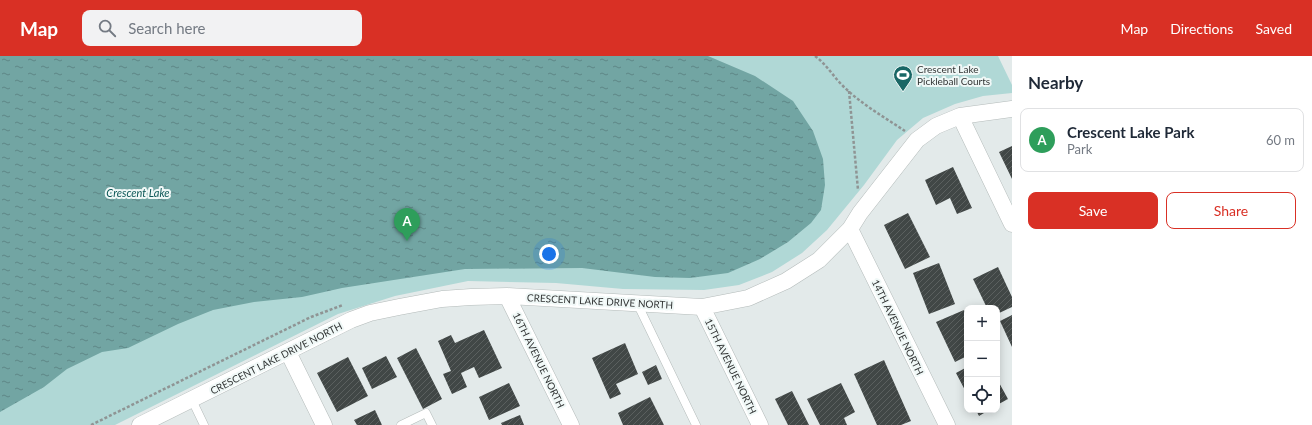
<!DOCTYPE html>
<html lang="en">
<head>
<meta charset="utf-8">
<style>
	body { margin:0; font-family:Lato,sans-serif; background:#f2f2f3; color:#1f2937 }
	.controls { position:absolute; right:12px; bottom:12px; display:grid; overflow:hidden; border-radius:8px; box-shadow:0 2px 10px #0003 }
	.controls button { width:36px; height:36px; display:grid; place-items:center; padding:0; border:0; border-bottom:1px solid #e0e1e3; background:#fff; color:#1f2937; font:20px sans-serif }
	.you { position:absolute; left:549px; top:198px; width:14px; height:14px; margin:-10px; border:3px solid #fff; border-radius:50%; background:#1a73e8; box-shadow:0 0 0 6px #1a73e833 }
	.badge { display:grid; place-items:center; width:26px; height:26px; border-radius:50%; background:#d93025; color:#fff; font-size:13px; font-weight:700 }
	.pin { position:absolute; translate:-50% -33px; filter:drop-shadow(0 1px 2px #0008) }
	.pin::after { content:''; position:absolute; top:21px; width:14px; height:12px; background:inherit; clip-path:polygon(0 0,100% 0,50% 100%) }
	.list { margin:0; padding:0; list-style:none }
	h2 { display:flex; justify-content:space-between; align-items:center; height:52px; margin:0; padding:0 16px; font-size:17px }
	h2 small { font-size:13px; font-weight:400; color:#747a83 }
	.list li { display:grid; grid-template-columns:26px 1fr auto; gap:12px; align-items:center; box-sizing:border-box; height:64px; margin:0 8px 8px; padding:0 8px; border:1px solid #e0e1e3; border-radius:8px }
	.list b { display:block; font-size:15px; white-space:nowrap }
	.list p { margin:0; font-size:13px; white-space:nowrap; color:#747a83 }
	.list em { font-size:13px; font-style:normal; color:#747a83 }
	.actions { display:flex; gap:8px; padding:12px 16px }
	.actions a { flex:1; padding:9px 0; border:1px solid #d93025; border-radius:8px; text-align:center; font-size:14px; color:#d93025 }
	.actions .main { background:#d93025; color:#fff }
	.icon { flex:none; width:22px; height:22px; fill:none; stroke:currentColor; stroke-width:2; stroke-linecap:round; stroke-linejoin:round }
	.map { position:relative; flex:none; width:1012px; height:369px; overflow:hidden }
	header { display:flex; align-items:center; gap:24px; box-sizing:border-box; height:56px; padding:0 20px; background:#d93025; color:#fff }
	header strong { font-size:19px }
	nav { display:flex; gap:22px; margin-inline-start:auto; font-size:14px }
	.search { width:280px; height:36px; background:#f2f2f3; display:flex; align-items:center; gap:10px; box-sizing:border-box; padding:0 14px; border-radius:8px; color:#747a83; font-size:15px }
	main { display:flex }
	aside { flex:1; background:#fff }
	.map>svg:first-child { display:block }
	.green { fill:#b0d8d6 }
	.water { fill:url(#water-ripples) }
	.building { fill:url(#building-hatch) }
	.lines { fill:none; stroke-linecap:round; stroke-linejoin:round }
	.lane-casing { stroke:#b4bbba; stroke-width:9 }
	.street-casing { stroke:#b4bbba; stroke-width:17 }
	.path { stroke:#8f9494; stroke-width:2.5; stroke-dasharray:3 2; stroke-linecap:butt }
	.lane { stroke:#fff; stroke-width:8 }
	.street { stroke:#fff; stroke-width:16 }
	.labels { text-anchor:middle; stroke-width:4; stroke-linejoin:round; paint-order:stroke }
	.poi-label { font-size:10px; fill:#323535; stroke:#f0f8f7; text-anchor:start }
	.street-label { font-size:10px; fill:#323535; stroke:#f0f8f7 }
	.water-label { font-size:11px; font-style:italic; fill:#0b5756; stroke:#f0f8f7 }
</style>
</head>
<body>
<header>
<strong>Map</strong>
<div class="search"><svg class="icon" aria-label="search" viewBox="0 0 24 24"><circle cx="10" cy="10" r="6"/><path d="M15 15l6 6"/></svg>Search here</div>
<nav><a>Map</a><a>Directions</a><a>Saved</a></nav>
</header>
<main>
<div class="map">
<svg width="1012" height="369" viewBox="0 0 1012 369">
	<defs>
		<pattern id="water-ripples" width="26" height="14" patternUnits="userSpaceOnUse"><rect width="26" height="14" fill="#72a5a3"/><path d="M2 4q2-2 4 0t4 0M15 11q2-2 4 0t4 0" fill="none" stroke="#5e8786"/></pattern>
		<pattern id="building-hatch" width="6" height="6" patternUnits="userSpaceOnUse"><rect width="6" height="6" fill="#414746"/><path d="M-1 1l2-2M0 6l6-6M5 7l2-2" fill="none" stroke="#5b605f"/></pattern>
	</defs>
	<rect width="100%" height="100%" fill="#e3eaea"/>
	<!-- green -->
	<path class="green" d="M 0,0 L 998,0 L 1012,29 L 1012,37 L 983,40 L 955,48 L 923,62 L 897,84 L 864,129 L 827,174 L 802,197 L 772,216 L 739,229 L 704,234 L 623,233 L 556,227 L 468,225 L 395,240 L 338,258 L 115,369 L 0,369 Z"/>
	<!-- water -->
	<path class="water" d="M 0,0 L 708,0 L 755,20 L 793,45 L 813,75 L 823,103 L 825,129 L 821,154 L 811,167 L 788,186 L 760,203 L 728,217 L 690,222 L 655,221 L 582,212 L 465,213 L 342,232 L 302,241 L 254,246 L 213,254 L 178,268 L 128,292 L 102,296 L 67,313 L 44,331 L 0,356 Z"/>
	<!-- building -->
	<path class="building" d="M 1012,90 L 1012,123 L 999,96 Z
		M 953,111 L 972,152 L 957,158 L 950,142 L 936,149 L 925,124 Z
		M 908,157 L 930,201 L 905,213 L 884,169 Z
		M 939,207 L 955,248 L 929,258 L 913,217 Z
		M 998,211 L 1012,241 L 1012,251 L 997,258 L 997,252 L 987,252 L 973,223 Z
		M 964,254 L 967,260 L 967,300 L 955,306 L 936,266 Z
		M 1012,259 L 1012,291 L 1000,265 Z
		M 484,274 L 502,312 L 479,322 L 474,311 L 461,317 L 467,331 L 452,338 L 443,318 L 451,315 L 438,285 L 451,279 L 455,287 Z
		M 625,287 L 638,318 L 616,328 L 621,338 L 610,343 L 592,302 Z
		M 416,292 L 442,343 L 423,353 L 397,302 Z
		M 386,300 L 397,321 L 372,333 L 362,312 Z
		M 348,301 L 368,340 L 337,356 L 317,317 Z
		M 884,304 L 911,365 L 901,369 L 877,369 L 854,318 Z
		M 656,309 L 662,323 L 648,329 L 642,316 Z
		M 967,311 L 967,338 L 956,317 Z
		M 997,323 L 1008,343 L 997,349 Z
		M 509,327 L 520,350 L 489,364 L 479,341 Z
		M 841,327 L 855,356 L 844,362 L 847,369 L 820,369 L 807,343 Z
		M 792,335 L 809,369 L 788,369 L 775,343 Z
		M 650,341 L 664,369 L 623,369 L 618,357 Z
		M 375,354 L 382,369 L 357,369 L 354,364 Z
		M 976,354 L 989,354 L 979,360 Z
		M 520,359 L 524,369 L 502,369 L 501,367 Z"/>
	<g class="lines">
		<defs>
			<path id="lane" d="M 637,247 L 696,369
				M 192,344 L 204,369
				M 401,369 L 426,357 L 432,369"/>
			<path id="street" d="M 960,60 L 1012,168
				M 850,173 L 947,369
				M 507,240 L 571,369
				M 702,251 L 760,369
				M 288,296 L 324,369
				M 140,369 L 351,264 L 370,257 L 399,251 L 442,243 L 471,241 L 507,240 L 702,251 L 748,242 L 786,225 L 819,204 L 850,173 L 860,157 L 917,84 L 936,70 L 960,60 L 1012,53"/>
		</defs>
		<!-- lane casing -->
		<use href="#lane" class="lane-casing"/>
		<!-- street casing -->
		<use href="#street" class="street-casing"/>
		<!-- path -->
		<path class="path" d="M 815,0 C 826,8 833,20 843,30 C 861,48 884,61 905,75
			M 849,35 L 858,134
			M 91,369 L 311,261 L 343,249"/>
		<!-- lane -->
		<use href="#lane" class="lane"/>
		<!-- street -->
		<use href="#street" class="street"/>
	</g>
	<!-- icons -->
	<defs>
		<symbol id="stadium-pin" viewBox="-11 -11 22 30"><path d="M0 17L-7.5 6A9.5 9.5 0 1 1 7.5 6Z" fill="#196766" stroke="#f0f8f7"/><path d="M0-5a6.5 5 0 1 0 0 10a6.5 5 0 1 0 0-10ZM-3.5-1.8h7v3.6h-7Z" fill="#fff"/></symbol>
	</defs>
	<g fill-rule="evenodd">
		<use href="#stadium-pin" x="892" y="8" width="22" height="30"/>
	</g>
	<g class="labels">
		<!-- poi labels -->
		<g class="poi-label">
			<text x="917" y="17">Crescent Lake<tspan x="917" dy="12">Pickleball Courts</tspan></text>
		</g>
		<!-- street labels -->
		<g class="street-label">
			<text transform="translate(600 245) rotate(3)" y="4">CRESCENT LAKE DRIVE NORTH</text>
			<text transform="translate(898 271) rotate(64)" y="4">14TH AVENUE NORTH</text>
			<text transform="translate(276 302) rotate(-27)" y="4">CRESCENT LAKE DRIVE NORTH</text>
			<text transform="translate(539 304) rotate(64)" y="4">16TH AVENUE NORTH</text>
			<text transform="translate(731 310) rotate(64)" y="4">15TH AVENUE NORTH</text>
		</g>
		<!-- water labels -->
		<g class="water-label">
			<text x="138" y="141">Crescent Lake</text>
		</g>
	</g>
</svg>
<div class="controls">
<button>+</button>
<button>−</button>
<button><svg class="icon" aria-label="locate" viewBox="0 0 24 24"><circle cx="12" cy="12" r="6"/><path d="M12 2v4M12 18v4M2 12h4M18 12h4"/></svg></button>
</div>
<div class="you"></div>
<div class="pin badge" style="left:407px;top:185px;background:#2e9e5b">A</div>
</div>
<aside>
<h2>Nearby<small></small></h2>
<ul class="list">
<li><span class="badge" style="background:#2e9e5b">A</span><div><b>Crescent Lake Park</b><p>Park</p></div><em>60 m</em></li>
</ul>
<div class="actions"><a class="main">Save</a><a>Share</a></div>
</aside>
</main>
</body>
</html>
